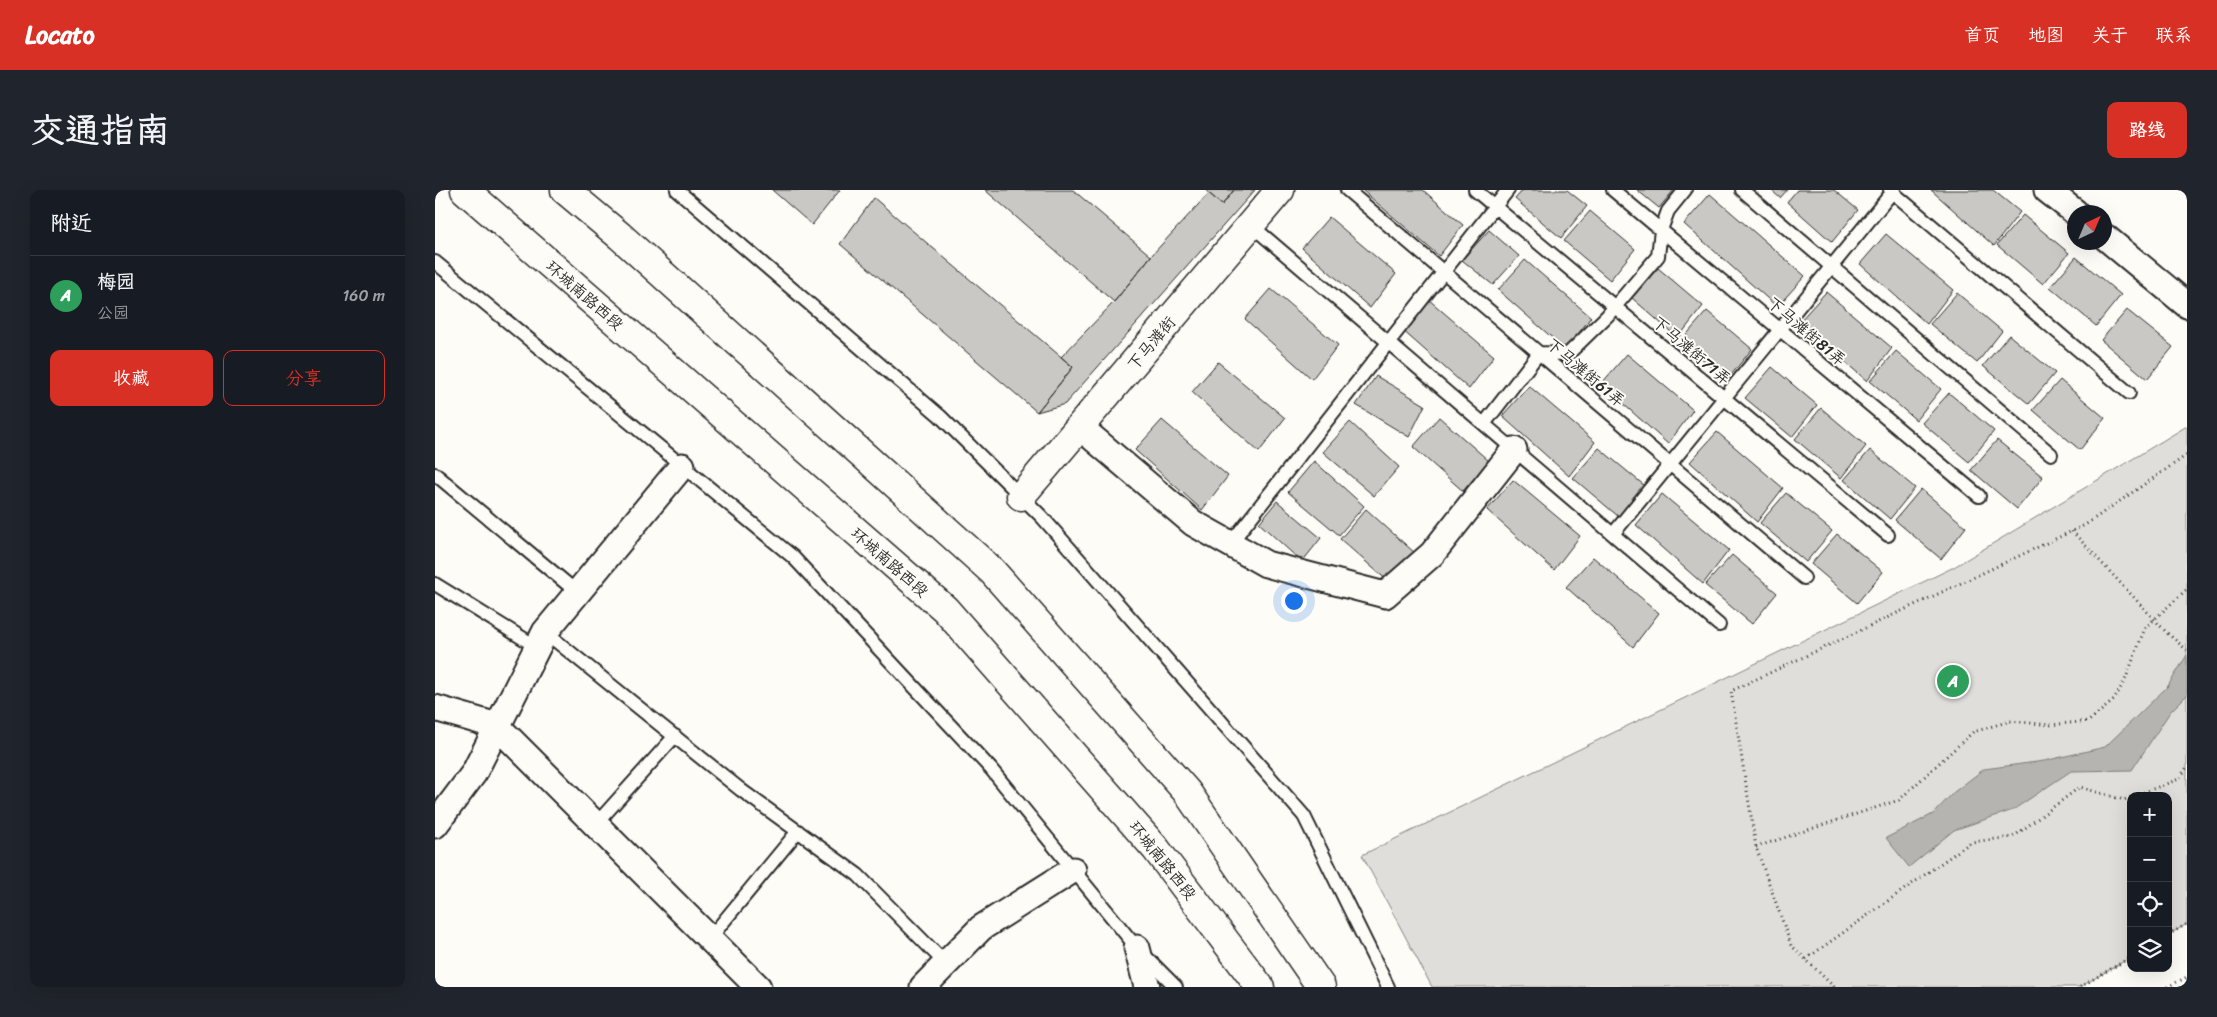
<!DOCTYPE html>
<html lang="zh">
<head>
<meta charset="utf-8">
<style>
	body { margin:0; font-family:Sriracha,"LXGW WenKai TC",sans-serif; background:#20242c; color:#f1f3f6 }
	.controls { position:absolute; right:15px; bottom:15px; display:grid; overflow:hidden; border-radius:10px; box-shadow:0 5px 20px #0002 }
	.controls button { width:45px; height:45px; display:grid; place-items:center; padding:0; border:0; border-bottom:1px solid #363941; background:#171b24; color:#f1f3f6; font:25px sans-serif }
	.compass { position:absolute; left:1632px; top:15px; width:45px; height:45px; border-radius:50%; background:#171b24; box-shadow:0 5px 20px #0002; rotate:44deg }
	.you { position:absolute; left:858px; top:410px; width:18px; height:18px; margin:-12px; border:4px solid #fff; border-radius:50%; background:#1a73e8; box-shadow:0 0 0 8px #1a73e833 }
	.badge { display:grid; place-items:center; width:32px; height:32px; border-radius:50%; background:#d93025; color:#fff; font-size:16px; font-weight:700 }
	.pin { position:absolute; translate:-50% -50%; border:2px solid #fff; box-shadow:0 1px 5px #0006 }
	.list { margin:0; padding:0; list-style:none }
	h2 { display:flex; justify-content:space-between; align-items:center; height:65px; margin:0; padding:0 20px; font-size:21px }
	h2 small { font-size:16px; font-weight:400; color:#9ea1a6 }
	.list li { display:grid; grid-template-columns:32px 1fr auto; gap:15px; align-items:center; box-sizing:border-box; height:80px; padding:0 20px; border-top:1px solid #363941 }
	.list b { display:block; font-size:19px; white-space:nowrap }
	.list p { margin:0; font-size:16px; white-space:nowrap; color:#9ea1a6 }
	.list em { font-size:16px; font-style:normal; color:#9ea1a6 }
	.actions { display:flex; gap:10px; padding:15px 20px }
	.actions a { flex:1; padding:11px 0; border:1px solid #d93025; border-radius:10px; text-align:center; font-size:18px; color:#d93025 }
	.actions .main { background:#d93025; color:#fff }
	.icon { flex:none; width:28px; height:28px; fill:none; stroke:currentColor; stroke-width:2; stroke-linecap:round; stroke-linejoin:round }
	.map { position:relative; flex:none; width:1752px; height:797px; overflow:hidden; border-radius:10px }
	header { display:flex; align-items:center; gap:30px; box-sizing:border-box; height:70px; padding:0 25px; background:#d93025; color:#fff }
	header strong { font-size:24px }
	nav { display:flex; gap:28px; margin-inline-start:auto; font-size:18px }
	.intro { display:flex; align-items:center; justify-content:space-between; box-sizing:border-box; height:120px; padding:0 30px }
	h1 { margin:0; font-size:35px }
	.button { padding:12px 22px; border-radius:10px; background:#d93025; color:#fff; font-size:18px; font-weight:700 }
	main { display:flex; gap:30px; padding:0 30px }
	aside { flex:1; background:#171b24; border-radius:10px; box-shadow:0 5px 20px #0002 }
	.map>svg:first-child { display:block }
	.green { fill:#dfdeda; stroke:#858482 }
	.water { fill:#b5b4b1; stroke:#7e7d7b }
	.building { fill:#c9c8c4; stroke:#2b2b2b }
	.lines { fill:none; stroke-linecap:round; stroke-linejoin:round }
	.service-casing { stroke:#2b2b2b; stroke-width:16 }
	.minor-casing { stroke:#2b2b2b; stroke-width:29 }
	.tertiary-casing { stroke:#2b2b2b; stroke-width:31 }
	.primary-casing { stroke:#2b2b2b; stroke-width:31 }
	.path { stroke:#2b2b2b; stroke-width:3; stroke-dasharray:1 4; stroke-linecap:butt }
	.service { stroke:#fdfcf7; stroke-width:12 }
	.minor { stroke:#fdfcf7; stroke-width:25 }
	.tertiary { stroke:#fdfcf7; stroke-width:28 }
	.primary { stroke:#fdfcf7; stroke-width:28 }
	.labels { text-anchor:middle; stroke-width:4; stroke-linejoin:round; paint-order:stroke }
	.street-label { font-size:16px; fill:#2b2b2b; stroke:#fdfcf7 }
</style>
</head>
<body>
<header>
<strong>Locato</strong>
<nav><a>首页</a><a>地图</a><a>关于</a><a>联系</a></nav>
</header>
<div class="intro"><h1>交通指南</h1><a class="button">路线</a></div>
<main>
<aside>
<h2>附近<small></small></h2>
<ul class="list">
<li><span class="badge" style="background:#2e9e5b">A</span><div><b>梅园</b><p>公园</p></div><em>160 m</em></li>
</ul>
<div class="actions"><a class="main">收藏</a><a>分享</a></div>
</aside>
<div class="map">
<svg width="1752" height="797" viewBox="0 0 1752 797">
	<rect width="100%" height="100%" fill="#fdfcf7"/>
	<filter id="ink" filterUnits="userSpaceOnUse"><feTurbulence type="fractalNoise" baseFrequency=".02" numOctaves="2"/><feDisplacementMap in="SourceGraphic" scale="10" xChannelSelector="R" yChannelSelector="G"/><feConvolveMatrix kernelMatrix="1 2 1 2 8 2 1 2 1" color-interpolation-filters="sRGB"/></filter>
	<g filter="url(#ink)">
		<!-- green -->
		<path class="green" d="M 1752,236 L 1752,734 L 1733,745 L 1733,606 L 1696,606 L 1696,767 L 1645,797 L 997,797 L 927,665 L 1519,377 Z"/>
		<!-- water -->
		<path class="water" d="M 1752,465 L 1752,505 L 1735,522 L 1697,580 L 1636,581 L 1578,620 L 1519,640 L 1474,677 L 1451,648 L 1498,624 L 1519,602 L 1549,579 L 1609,571 L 1670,557 L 1733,496 Z"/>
		<!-- building -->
		<path class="building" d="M 337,0 L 405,0 L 377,35 Z
			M 550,0 L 638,0 L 716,66 L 679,112 Z
			M 770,0 L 799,0 L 787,15 Z
			M 799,0 L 820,0 L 630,214 L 602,222 L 638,177 L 626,167 L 679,112 L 716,66 L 774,3 L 787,15 Z
			M 927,0 L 988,0 L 1028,35 L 1004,66 Z
			M 1088,0 L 1132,0 L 1152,16 L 1126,48 L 1080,9 Z
			M 1202,0 L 1239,0 L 1224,18 Z
			M 1336,0 L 1352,0 L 1345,8 Z
			M 1362,0 L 1399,0 L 1423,20 L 1397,52 L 1352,12 Z
			M 1496,0 L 1558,0 L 1585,22 L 1559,56 Z
			M 1275,4 L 1370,86 L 1342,117 L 1249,34 Z
			M 439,8 L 638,177 L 602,222 L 405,54 Z
			M 1155,21 L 1200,59 L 1175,90 L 1129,51 Z
			M 1588,25 L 1634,63 L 1608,94 L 1562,55 Z
			M 894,27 L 961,84 L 935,118 L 867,58 Z
			M 1054,40 L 1084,66 L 1058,95 L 1027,70 Z
			M 1451,44 L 1518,100 L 1492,134 L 1425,74 Z
			M 1641,67 L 1686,105 L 1661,136 L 1615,97 Z
			M 1090,70 L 1156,127 L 1131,160 L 1063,100 Z
			M 1223,78 L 1268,116 L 1243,148 L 1197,108 Z
			M 836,99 L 903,155 L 877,189 L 810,129 Z
			M 1391,102 L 1457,158 L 1432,191 L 1364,132 Z
			M 1522,103 L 1567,141 L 1542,173 L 1495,134 Z
			M 993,109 L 1059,166 L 1034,199 L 966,139 Z
			M 1692,120 L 1738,157 L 1712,189 L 1666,150 Z
			M 1272,121 L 1317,159 L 1292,190 L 1246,151 Z
			M 1574,145 L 1620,183 L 1594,214 L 1548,176 Z
			M 1461,161 L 1506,199 L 1481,230 L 1435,191 Z
			M 1192,164 L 1258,220 L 1233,254 L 1166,194 Z
			M 783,172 L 850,228 L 824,262 L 757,202 Z
			M 1337,177 L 1382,215 L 1357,247 L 1310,208 Z
			M 941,186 L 990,215 L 974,247 L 921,215 Z
			M 1625,190 L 1670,228 L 1645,260 L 1598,220 Z
			M 1094,196 L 1160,252 L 1134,286 L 1067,226 Z
			M 1514,203 L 1559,241 L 1534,272 L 1487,233 Z
			M 1386,218 L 1431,256 L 1406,288 L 1360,249 Z
			M 1004,227 L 1054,271 L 1028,301 L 978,257 Z
			M 727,230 L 793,286 L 767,320 L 700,260 Z
			M 915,232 L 964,277 L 939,306 L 888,262 Z
			M 1282,242 L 1348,298 L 1322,332 L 1255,272 Z
			M 1562,250 L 1608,287 L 1582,319 L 1536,280 Z
			M 1164,258 L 1210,296 L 1184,327 L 1138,288 Z
			M 1435,260 L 1480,298 L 1455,329 L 1409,290 Z
			M 879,271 L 929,316 L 904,345 L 853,302 Z
			M 1078,290 L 1145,346 L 1119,380 L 1052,320 Z
			M 1486,299 L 1531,337 L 1506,369 L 1460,330 Z
			M 1351,303 L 1397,341 L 1371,372 L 1325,333 Z
			M 1227,304 L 1294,360 L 1268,394 L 1201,335 Z
			M 842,311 L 886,348 L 867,372 L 824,333 Z
			M 931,319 L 981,364 L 955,393 L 905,349 Z
			M 1402,344 L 1448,382 L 1422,413 L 1376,374 Z
			M 1297,365 L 1342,403 L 1317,434 L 1270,395 Z
			M 1158,367 L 1224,423 L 1198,457 L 1131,397 Z"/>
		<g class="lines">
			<defs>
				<path id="service" d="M 242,0 L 505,226 L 607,327 L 869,626 L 953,797
					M 912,0 L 1369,388
					M 1040,0 L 1453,345
					M 1178,0 L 1544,306
					M 1307,0 L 1616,264
					M 1455,0 L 1694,203
					M 816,35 L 1284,435
					M 0,72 L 358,367 L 556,579 L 702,758 L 741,797
					M 1049,234 L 1104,163 L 1133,164 L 1172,126 L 1223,66 L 1226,40 L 1233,21 L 1250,0
					M 0,284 L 143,403
					M 1178,344 L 1459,0
					M 795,354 L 1073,0
					M 0,394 L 102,457
					M 110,442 L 306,600 L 423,685 L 511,774
					M 161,634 L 240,546
					M 275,748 L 363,641"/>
				<path id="minor" d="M 1612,0 L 1640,22
					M 1670,47 L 1752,115
					M 645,237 L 758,333 L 831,374 L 950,405 L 997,364 L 1079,260
					M 0,518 L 62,536 L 323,797
					M 0,635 L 39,583 L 110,442 L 247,276
					M 702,758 L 712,797
					M 488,797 L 546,738 L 638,680"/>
				<path id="tertiary" d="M 586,306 L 845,0"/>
				<path id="primary" d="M 30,0 L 510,419 L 721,659 L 825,797
					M 130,0 L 185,46 L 557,381 L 752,602 L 886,797"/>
			</defs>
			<!-- service casing -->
			<use href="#service" class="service-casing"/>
			<!-- minor casing -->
			<use href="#minor" class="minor-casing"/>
			<!-- tertiary casing -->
			<use href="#tertiary" class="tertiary-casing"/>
			<!-- primary casing -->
			<use href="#primary" class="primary-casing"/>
			<!-- path -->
			<path class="path" d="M 1637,341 L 1732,443 L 1752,460
				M 1699,606 L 1744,589 L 1752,577
				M 1321,657 L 1464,610 L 1538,542 L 1575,531 L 1615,535 L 1654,531 L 1679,510 L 1691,488 L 1710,438 L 1752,399
				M 1733,745 L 1752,734
				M 1371,769 L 1536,652 L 1578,647 L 1645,597 L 1689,610 L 1696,607
				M 1399,797 L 1356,755 L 1321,657 L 1296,501 L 1650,335 L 1752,265
				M 1645,797 L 1696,767
				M 1732,797 L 1752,787"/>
			<!-- service -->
			<use href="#service" class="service"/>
			<!-- minor -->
			<use href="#minor" class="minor"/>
			<!-- tertiary -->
			<use href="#tertiary" class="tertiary"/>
			<!-- primary -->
			<use href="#primary" class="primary"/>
		</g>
	</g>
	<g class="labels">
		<!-- street labels -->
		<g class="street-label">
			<text transform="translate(150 105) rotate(41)" y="6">环城南路西段</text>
			<text transform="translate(1372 141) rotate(40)" y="6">下马滩街81弄</text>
			<text transform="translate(716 153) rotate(-50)" y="6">下马滩街</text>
			<text transform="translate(1257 160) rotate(40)" y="6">下马滩街71弄</text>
			<text transform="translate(1151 182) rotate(40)" y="6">下马滩街61弄</text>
			<text transform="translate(455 372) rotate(41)" y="6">环城南路西段</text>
			<text transform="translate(728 670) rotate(51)" y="6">环城南路西段</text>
		</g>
	</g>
</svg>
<div class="controls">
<button>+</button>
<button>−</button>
<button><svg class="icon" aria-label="locate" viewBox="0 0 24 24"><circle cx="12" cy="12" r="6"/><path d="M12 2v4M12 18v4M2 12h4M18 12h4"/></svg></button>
<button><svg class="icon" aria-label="layers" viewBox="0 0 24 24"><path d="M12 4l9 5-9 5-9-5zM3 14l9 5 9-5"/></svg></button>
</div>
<svg class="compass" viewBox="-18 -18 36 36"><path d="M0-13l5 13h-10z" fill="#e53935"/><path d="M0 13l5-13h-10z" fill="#9ea1a6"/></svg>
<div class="you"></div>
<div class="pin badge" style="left:1518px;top:491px;background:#2e9e5b">A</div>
</div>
</main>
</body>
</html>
